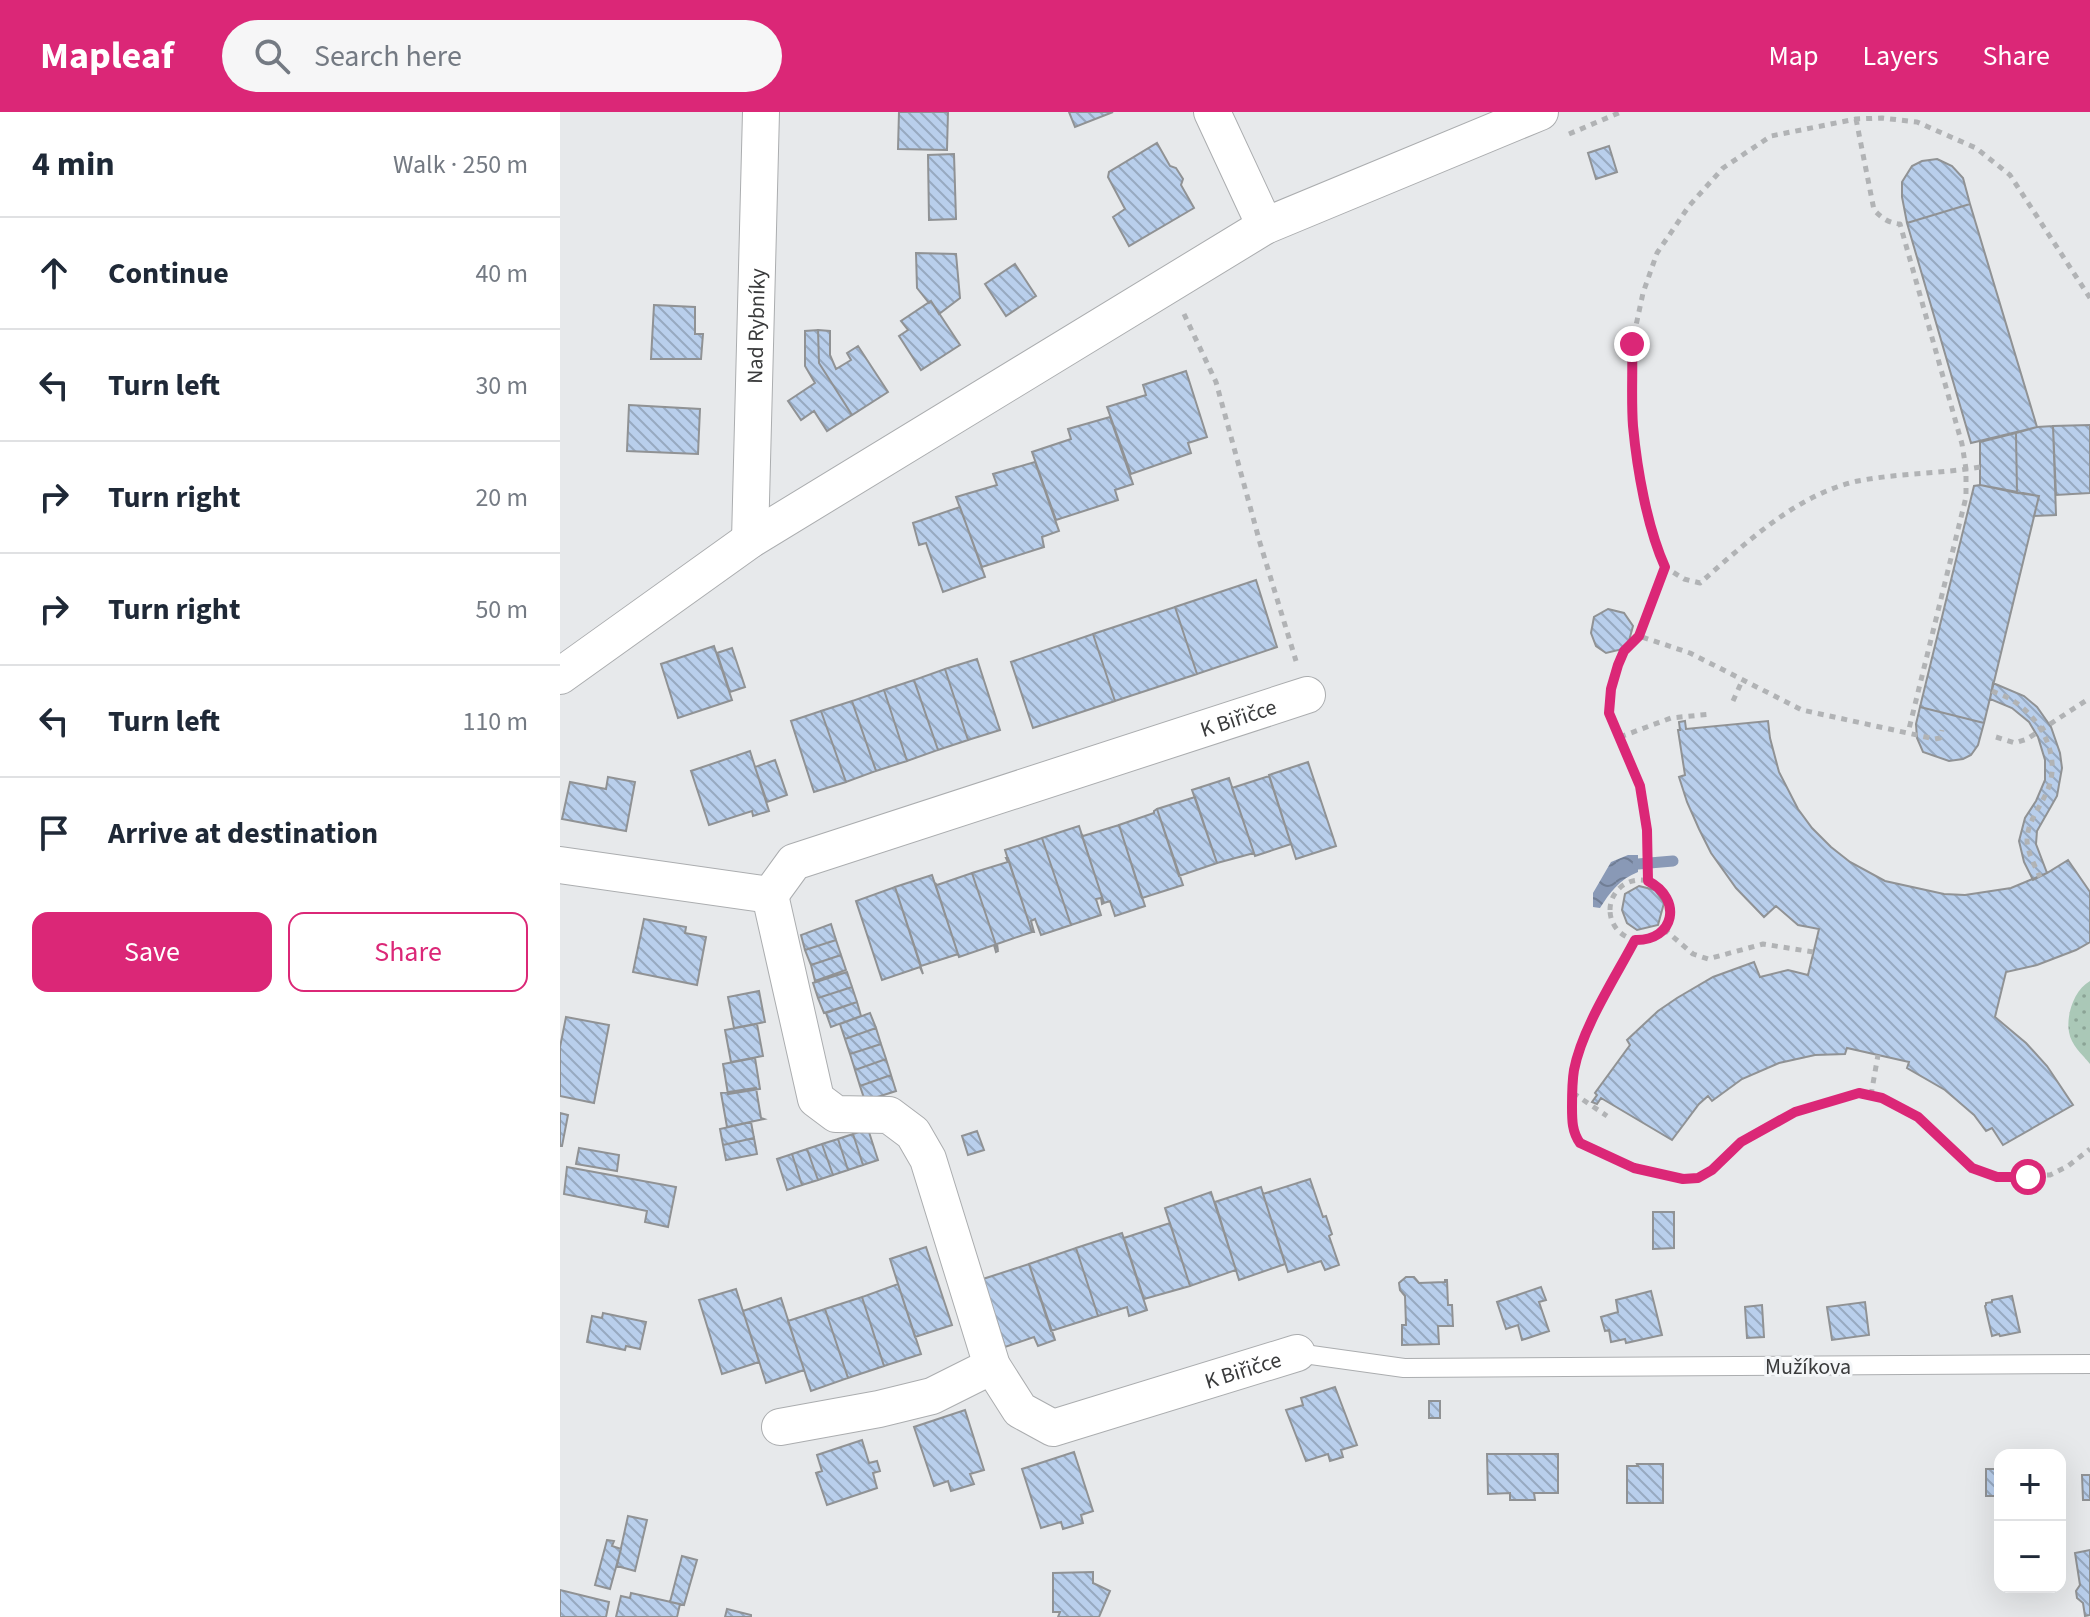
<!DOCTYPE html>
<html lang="en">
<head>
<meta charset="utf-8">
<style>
	body { margin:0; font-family:"Source Sans 3",sans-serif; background:#f6f6f7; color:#1f2937 }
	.controls { position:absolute; right:24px; bottom:24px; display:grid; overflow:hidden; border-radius:16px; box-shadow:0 8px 32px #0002 }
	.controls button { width:72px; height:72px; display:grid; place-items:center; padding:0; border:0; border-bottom:2px solid #e0e1e3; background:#fff; color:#1f2937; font:40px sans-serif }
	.stop { position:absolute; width:24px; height:24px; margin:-18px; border:6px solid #db2777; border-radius:50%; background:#fff }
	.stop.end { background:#db2777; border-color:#fff; box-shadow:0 2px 8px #0008 }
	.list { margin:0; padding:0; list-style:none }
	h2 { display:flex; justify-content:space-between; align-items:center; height:104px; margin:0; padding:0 32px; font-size:34px }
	h2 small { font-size:26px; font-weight:400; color:#747a83 }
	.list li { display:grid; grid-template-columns:52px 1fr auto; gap:24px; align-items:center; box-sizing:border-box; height:112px; padding:0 32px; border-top:2px solid #e0e1e3 }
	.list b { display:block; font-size:30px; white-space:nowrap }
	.list em { font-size:26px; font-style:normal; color:#747a83 }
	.actions { display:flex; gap:16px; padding:24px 32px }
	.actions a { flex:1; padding:18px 0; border:2px solid #db2777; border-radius:16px; text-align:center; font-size:28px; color:#db2777 }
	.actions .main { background:#db2777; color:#fff }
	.icon { flex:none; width:44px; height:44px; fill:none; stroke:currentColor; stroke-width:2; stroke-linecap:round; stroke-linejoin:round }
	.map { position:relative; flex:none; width:1530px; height:1505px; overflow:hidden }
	header { display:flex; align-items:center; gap:48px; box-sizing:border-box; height:112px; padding:0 40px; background:#db2777; color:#fff }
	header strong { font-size:38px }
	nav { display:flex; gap:44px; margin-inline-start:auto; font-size:28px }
	.search { width:560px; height:72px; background:#f6f6f7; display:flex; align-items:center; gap:20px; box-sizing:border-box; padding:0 28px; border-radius:44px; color:#747a83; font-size:30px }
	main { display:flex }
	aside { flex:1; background:#fff }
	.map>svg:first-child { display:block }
	.grass { fill:url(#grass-dots) }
	.water { fill:url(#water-waves) }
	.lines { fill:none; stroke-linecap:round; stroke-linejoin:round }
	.stream { stroke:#8999b6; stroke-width:11 }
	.building { fill:url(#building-back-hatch); stroke:#909294; stroke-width:2 }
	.lane-casing { stroke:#abadaf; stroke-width:20 }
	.street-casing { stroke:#abadaf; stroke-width:38 }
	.path { stroke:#b1b3b5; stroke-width:5; stroke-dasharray:6 6; stroke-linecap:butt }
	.lane { stroke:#fff; stroke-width:18 }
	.street { stroke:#fff; stroke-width:36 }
	.path-bridge { stroke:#b1b3b5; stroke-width:5; stroke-dasharray:6 6; stroke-linecap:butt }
	.route { stroke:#db2777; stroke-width:10 }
	.labels { text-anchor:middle; stroke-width:6; stroke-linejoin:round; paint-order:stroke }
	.street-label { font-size:22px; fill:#3a3b3c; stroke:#f4f6f8 }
</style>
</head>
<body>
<header>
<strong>Mapleaf</strong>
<div class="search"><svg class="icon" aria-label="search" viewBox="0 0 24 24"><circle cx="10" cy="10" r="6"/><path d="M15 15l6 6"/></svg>Search here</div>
<nav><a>Map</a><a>Layers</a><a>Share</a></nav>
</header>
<main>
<aside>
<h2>4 min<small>Walk · 250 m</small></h2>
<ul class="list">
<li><svg class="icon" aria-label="ahead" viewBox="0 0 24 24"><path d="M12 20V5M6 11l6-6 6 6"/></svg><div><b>Continue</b></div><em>40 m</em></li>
<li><svg class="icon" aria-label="left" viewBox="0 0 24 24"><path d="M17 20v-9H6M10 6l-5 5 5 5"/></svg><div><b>Turn left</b></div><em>30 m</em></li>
<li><svg class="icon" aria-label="right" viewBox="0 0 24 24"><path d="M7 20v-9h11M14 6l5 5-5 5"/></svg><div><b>Turn right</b></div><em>20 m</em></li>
<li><svg class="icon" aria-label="right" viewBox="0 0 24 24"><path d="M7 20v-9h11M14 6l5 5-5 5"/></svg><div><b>Turn right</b></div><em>50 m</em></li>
<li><svg class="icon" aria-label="left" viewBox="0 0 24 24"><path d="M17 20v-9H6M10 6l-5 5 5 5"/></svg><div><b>Turn left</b></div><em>110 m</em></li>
<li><svg class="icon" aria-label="arrive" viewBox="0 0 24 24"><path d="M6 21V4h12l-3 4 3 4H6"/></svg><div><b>Arrive at destination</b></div></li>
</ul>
<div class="actions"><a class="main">Save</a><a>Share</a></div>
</aside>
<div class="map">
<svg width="1530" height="1505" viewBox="0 0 1530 1505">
	<defs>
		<pattern id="grass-dots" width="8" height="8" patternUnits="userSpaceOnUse" patternTransform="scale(2)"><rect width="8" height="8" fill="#aac8b7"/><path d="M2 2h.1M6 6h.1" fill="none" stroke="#8ba496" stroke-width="1.8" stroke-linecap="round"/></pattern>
		<pattern id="water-waves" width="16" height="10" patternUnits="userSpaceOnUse" patternTransform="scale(2)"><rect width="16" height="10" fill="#8999b6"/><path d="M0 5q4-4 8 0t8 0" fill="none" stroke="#717e95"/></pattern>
		<pattern id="building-back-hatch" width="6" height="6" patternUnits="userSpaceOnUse" patternTransform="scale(2)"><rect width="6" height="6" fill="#b9cfec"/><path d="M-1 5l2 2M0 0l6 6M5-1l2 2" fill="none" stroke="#97a9c0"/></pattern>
	</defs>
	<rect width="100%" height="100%" fill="#e7e9eb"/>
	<!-- grass -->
	<path class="grass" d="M 1530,869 L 1530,952 C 1522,942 1511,933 1509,920 C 1506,903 1514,878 1530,869 Z"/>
	<!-- water -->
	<path class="water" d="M 1068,743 L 1078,743 L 1078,760 C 1060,767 1050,780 1040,796 L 1033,795 L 1033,781 L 1051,750 Z"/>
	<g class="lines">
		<!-- stream -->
		<path class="stream" d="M 1078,752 L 1113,749"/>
	</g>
	<!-- building -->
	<path class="building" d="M 339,0 L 388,0 L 387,38 L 338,37 Z
		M 509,0 L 553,0 L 515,15 Z
		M 597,31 L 610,54 L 616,56 L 623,67 L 621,73 L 634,96 L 569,134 L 553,105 L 565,97 L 548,65 L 549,60 Z
		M 1049,34 L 1057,60 L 1036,67 L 1028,41 Z
		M 394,42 L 396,107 L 369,108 L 368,43 Z
		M 1377,47 L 1392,54 L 1403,66 L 1410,92 L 1347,111 L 1342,85 L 1342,70 L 1352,54 L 1362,49 Z
		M 1410,92 L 1477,315 L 1411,331 L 1347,111 Z
		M 356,141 L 396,142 L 400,186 L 379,202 L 371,189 L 369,191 L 357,176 Z
		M 455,152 L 476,184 L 446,204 L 425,172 Z
		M 371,189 L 400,233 L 361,258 L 339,224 L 348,218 L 341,209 Z
		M 94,193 L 135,195 L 135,222 L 143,222 L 141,247 L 91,247 Z
		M 258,218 L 259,251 L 292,303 L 267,319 L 254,299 L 241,308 L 228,289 L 255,271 L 245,254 L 245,219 Z
		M 258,218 L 270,219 L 270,243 L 276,257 L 291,248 L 287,241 L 298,234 L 328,280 L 292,303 L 259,251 Z
		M 626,259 L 647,325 L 628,331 L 631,341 L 571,362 L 547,295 L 586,283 L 583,273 Z
		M 69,293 L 140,297 L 138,342 L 67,339 Z
		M 550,305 L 573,372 L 555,378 L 558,388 L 496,408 L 472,340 L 511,327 L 508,317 Z
		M 1530,313 L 1530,381 L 1496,383 L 1493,314 Z
		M 1493,314 L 1496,403 L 1474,404 L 1479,384 L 1457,381 L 1456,321 L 1477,315 Z
		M 1456,321 L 1457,381 L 1420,373 L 1420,330 Z
		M 475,350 L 499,419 L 482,425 L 484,435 L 422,455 L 396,385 L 437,373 L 433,362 Z
		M 1420,373 L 1479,384 L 1424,611 L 1360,595 L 1414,374 Z
		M 400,395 L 425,465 L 383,480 L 366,431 L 359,433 L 353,411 Z
		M 696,468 L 717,535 L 637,562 L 615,495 Z
		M 615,495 L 637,562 L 555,589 L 533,522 Z
		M 1048,497 L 1064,501 L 1073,514 L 1067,536 L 1046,541 L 1036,534 L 1031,521 L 1034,505 Z
		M 533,522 L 555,589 L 473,616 L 451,550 Z
		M 154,534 L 172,588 L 118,606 L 101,552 Z
		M 172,536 L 185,575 L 170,580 L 157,541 Z
		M 417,547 L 440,618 L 408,628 L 385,557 Z
		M 385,557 L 408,628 L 378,638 L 354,568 Z
		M 354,568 L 378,638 L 347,649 L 324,578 Z
		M 1433,571 L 1464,584 L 1477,595 L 1491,615 L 1500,641 L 1502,656 L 1497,684 L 1477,719 L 1476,732 L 1487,761 L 1473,768 L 1464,750 L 1459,729 L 1465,706 L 1476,689 L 1485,668 L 1485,648 L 1478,625 L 1469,610 L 1452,596 L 1430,587 Z
		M 324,578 L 347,649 L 316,659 L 292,589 Z
		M 292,589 L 316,659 L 286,670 L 261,599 Z
		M 1360,595 L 1424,611 L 1418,633 L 1411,643 L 1403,647 L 1389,649 L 1363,640 L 1357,626 L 1356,612 Z
		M 261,599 L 286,670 L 254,680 L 231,609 Z
		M 1125,609 L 1126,617 L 1208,609 L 1210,626 L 1219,660 L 1238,697 L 1252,716 L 1271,735 L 1290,750 L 1325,769 L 1384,782 L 1405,783 L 1451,776 L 1487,761 L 1508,748 L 1530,780 L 1530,830 L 1516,838 L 1477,853 L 1446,860 L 1435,905 L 1466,931 L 1487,954 L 1513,993 L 1443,1033 L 1432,1016 L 1426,1019 L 1414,1003 L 1385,978 L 1347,956 L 1349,950 L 1287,936 L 1285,942 L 1255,943 L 1219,951 L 1182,967 L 1152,989 L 1148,984 L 1139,992 L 1112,1028 L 1041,986 L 1037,992 L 1032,990 L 1037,983 L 1035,981 L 1070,933 L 1067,928 L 1098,899 L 1117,886 L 1153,865 L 1194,850 L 1200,865 L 1228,858 L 1248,863 L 1259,817 L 1238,813 L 1216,794 L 1204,805 L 1176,776 L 1151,741 L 1139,717 L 1127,690 L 1119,665 L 1125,663 L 1118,618 L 1120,618 L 1119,610 Z
		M 190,639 L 209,699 L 193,704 L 192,699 L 149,713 L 131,659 Z
		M 215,648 L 227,683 L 207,690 L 195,655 Z
		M 748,650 L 776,734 L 736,747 L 709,663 Z
		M 709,664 L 731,732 L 695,744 L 672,676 Z
		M 48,665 L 75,670 L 66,719 L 2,707 L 10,670 L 46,677 Z
		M 669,666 L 694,741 L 657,751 L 632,678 Z
		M 635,685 L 657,751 L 619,764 L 597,697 Z
		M 597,697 L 623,773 L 582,786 L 559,713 L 594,701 L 594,699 Z
		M 559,713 L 585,794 L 555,804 L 550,789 L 544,791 L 521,721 L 523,724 Z
		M 519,714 L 544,791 L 542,792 L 541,786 L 536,787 L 541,803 L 511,813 L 482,726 Z
		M 482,726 L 511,813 L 481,823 L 475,807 L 471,809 L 474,820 L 472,820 L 445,738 Z
		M 446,746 L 448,746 L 472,820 L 437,832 L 438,839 L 412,761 L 448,750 Z
		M 412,761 L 438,839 L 436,840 L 434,833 L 399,845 L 375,771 L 377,773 Z
		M 372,763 L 398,842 L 361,854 L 335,775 Z
		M 1079,774 L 1095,778 L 1104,791 L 1098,813 L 1077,818 L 1067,811 L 1062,798 L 1065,782 Z
		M 335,775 L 363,862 L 360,855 L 322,868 L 296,789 Z
		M 84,807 L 126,815 L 125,821 L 146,825 L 137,873 L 73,860 Z
		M 271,812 L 276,828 L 245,838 L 241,823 Z
		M 276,828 L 281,843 L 251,853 L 245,838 Z
		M 281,843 L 286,858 L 255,869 L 251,853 Z
		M 287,860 L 292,875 L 258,886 L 253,871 Z
		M 292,875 L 297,890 L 264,901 L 258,886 Z
		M 199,879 L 205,910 L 174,916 L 168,885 Z
		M 297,890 L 301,904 L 271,915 L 266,901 Z
		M 310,901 L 316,916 L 285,927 L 280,912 Z
		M 6,905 L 49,913 L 34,991 L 0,984 L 0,935 Z
		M 197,912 L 203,944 L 171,950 L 165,918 Z
		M 316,916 L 321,932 L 290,942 L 285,927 Z
		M 321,932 L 326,947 L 295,958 L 290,942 Z
		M 195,946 L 200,977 L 168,982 L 163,952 Z
		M 326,947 L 331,963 L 300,974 L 295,958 Z
		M 331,963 L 336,979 L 305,989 L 300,974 Z
		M 196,976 L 201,1006 L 204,1007 L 167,1015 L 161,981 Z
		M 0,1001 L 8,1003 L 2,1034 L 0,1034 Z
		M 191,1010 L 194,1026 L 163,1033 L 160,1017 Z
		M 308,1017 L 318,1048 L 303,1053 L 293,1022 Z
		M 417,1019 L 424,1038 L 408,1043 L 402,1024 Z
		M 293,1022 L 303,1053 L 288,1058 L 278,1027 Z
		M 194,1026 L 197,1042 L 166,1048 L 163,1033 Z
		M 278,1027 L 288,1058 L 273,1063 L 262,1032 Z
		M 262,1032 L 273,1063 L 258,1068 L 247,1037 Z
		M 19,1036 L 59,1043 L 57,1059 L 16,1052 Z
		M 247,1037 L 258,1068 L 242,1073 L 232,1042 Z
		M 232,1042 L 242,1073 L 227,1078 L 217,1047 Z
		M 7,1055 L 116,1075 L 108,1115 L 85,1110 L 87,1099 L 4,1082 Z
		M 750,1067 L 763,1105 L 766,1104 L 772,1122 L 769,1124 L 779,1153 L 765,1158 L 761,1149 L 728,1160 L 703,1082 Z
		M 701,1075 L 725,1152 L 679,1168 L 655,1090 Z
		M 651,1080 L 676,1158 L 630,1174 L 605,1096 Z
		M 1093,1100 L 1114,1100 L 1114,1136 L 1093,1137 Z
		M 610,1111 L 630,1174 L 584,1187 L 564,1126 Z
		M 562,1121 L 587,1198 L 569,1204 L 567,1195 L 538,1204 L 516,1136 Z
		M 366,1135 L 392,1213 L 355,1225 L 330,1147 Z
		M 516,1136 L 538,1204 L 491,1219 L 469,1152 Z
		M 469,1152 L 495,1228 L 478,1234 L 474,1225 L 445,1235 L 423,1167 Z
		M 846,1165 L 854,1165 L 859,1171 L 885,1170 L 885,1168 L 887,1168 L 888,1193 L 892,1193 L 893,1214 L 878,1214 L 879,1232 L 842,1233 L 842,1213 L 846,1213 L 845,1184 L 840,1178 L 839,1171 Z
		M 338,1172 L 361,1242 L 324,1254 L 302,1185 Z
		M 981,1175 L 986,1188 L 979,1190 L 989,1219 L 962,1228 L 958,1213 L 946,1217 L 937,1190 Z
		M 176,1177 L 199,1250 L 162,1262 L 139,1188 Z
		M 1091,1179 L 1102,1223 L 1066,1231 L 1065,1227 L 1051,1230 L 1049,1218 L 1045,1219 L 1041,1205 L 1058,1200 L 1056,1188 Z
		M 1452,1184 L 1460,1220 L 1440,1224 L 1439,1222 L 1432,1224 L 1425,1194 L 1426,1193 L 1426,1191 L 1432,1190 L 1432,1188 Z
		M 302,1185 L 324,1254 L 288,1266 L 265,1197 Z
		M 221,1186 L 244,1258 L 206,1271 L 183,1199 Z
		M 1305,1190 L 1309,1223 L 1272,1228 L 1267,1195 Z
		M 1202,1193 L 1204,1225 L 1187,1226 L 1185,1195 Z
		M 265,1197 L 288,1266 L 251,1279 L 228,1209 Z
		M 43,1201 L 86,1210 L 80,1237 L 66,1234 L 65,1238 L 27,1230 L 32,1204 L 42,1206 Z
		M 775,1275 L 797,1333 L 781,1338 L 783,1345 L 770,1349 L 768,1342 L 746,1349 L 726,1298 L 743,1293 L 741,1286 Z
		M 869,1289 L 880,1289 L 880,1306 L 869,1306 Z
		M 405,1298 L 424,1358 L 410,1362 L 414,1372 L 391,1379 L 388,1369 L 374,1374 L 354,1315 Z
		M 302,1328 L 309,1351 L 317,1349 L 320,1359 L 313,1361 L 317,1376 L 267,1393 L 256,1361 L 262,1359 L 257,1343 Z
		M 514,1340 L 533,1399 L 521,1403 L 523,1411 L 503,1417 L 501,1410 L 481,1416 L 462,1357 Z
		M 927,1342 L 998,1342 L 998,1381 L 974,1381 L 975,1388 L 950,1388 L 950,1381 L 928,1382 Z
		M 1077,1352 L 1103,1352 L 1103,1391 L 1067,1391 L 1067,1354 L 1078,1354 Z
		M 1426,1357 L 1440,1357 L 1440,1384 L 1426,1384 Z
		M 1522,1363 L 1530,1363 L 1530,1388 L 1523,1388 Z
		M 68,1404 L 87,1408 L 75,1459 L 57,1454 Z
		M 47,1428 L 54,1429 L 52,1434 L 61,1437 L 50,1477 L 35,1473 Z
		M 1530,1438 L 1530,1503 L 1525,1504 L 1523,1491 L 1517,1486 L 1516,1479 L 1520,1473 L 1515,1441 Z
		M 122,1444 L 137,1448 L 124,1493 L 110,1490 Z
		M 533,1460 L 533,1471 L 550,1479 L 539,1505 L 498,1505 L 500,1500 L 493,1500 L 493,1461 Z
		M 0,1478 L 49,1490 L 46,1505 L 0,1505 Z
		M 71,1481 L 120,1492 L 117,1505 L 56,1505 L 61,1484 L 70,1486 Z
		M 167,1497 L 191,1503 L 191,1505 L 165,1505 Z"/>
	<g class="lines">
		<defs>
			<path id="lane" d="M 737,1241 L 844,1256 L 1530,1252"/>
			<g id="street">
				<path d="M 652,0 L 705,114"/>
				<path id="s1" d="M 190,428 L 201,0"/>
				<path d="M 0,564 L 190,428 L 705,114 L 980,0"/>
				<path id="s2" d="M 0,753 L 210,783 L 234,750 L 747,583"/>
				<path id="s3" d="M 210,783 L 256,987 L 276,1002 L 329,1003 L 353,1021 L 368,1047 L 432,1254 L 460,1298 L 493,1316 L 737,1241"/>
				<path d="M 220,1315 L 319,1297 L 372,1284 L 432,1254"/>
			</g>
		</defs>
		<!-- lane casing -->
		<use href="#lane" class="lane-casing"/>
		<!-- street casing -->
		<use href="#street" class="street-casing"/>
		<!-- path -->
		<path class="path" d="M 1296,7 L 1314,98 C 1322,106 1328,111 1340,112 L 1402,332 L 1406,357 L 1406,385 L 1348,621
			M 1009,22 L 1061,0
			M 624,202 L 656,270 L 700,431 L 736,549
			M 1420,355 C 1380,362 1338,361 1298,369 C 1237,382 1186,431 1140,471 L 1124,467 L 1105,455 L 1096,435 L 1084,380 L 1073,313 L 1072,232 L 1083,181 L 1097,141 L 1129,94 L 1163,56 L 1211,24 L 1296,7 L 1322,6 L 1357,10 L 1416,36 L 1450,63 L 1530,186
			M 1079,524 L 1105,455
			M 1173,589 L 1182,569
			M 1060,625 L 1111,606 L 1151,602
			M 1436,625 L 1455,631 L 1467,627 L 1530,586
			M1050 798a30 30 0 1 1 60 0a30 30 0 1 1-60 0Z
			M 1088,769 L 1087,718 L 1080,674 L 1049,601 L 1051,577 L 1058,553 L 1064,539 L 1079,524 L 1130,541 L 1242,598 L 1375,627 L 1380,626 L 1382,618
			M 1104,817 L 1133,842 L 1148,847 L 1203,832 L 1253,840
			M 1075,828 L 1034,906 L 1019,939 L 1013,960 L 1012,1008 L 1015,1024 L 1020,1031 L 1032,1037 L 1074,1056 L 1123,1067 L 1138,1066 L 1152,1058 L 1181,1030 L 1235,1000 L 1299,981 L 1322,986 L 1358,1005 L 1412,1056 L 1437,1065 L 1490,1063 L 1508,1054 L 1530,1037
			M 1013,981 L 1047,1004
			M 1311,983 L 1318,943"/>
		<!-- lane -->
		<use href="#lane" class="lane"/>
		<!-- street -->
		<use href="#street" class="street"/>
		<!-- path-bridge -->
		<path class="path-bridge" d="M 1432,579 C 1439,582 1448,585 1455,590 C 1482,608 1501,645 1488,677 C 1481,695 1467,709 1467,729 C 1468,742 1475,754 1480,765"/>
	</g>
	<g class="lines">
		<!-- route -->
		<path class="route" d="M 1072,232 C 1073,259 1071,287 1073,314 C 1077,357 1087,415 1105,455 L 1079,524 L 1064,539 L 1058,553 L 1051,577 L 1049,601 L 1080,674 L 1087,718 L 1088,769 C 1123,787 1115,829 1075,828 C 1055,866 1022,916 1014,958 C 1012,970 1012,983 1012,995 C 1012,1008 1012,1020 1020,1031 L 1074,1056 L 1123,1067 L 1138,1066 L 1152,1058 L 1181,1030 L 1235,1000 L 1299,981 L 1322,986 L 1358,1005 L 1412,1056 L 1437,1065 L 1468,1065"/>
	</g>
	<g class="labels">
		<!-- street labels -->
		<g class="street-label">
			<text dy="8" stroke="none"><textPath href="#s1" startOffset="214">Nad Rybníky</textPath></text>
			<text dy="8" stroke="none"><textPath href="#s2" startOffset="720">K Biřičce</textPath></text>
			<text x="1248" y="1262">Mužíkova</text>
			<text dy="8" stroke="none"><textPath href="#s3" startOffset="852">K Biřičce</textPath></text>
		</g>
	</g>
</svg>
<div class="controls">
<button>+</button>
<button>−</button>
</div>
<div class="stop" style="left:1468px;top:1065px"></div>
<div class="stop end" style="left:1072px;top:232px"></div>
</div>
</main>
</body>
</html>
